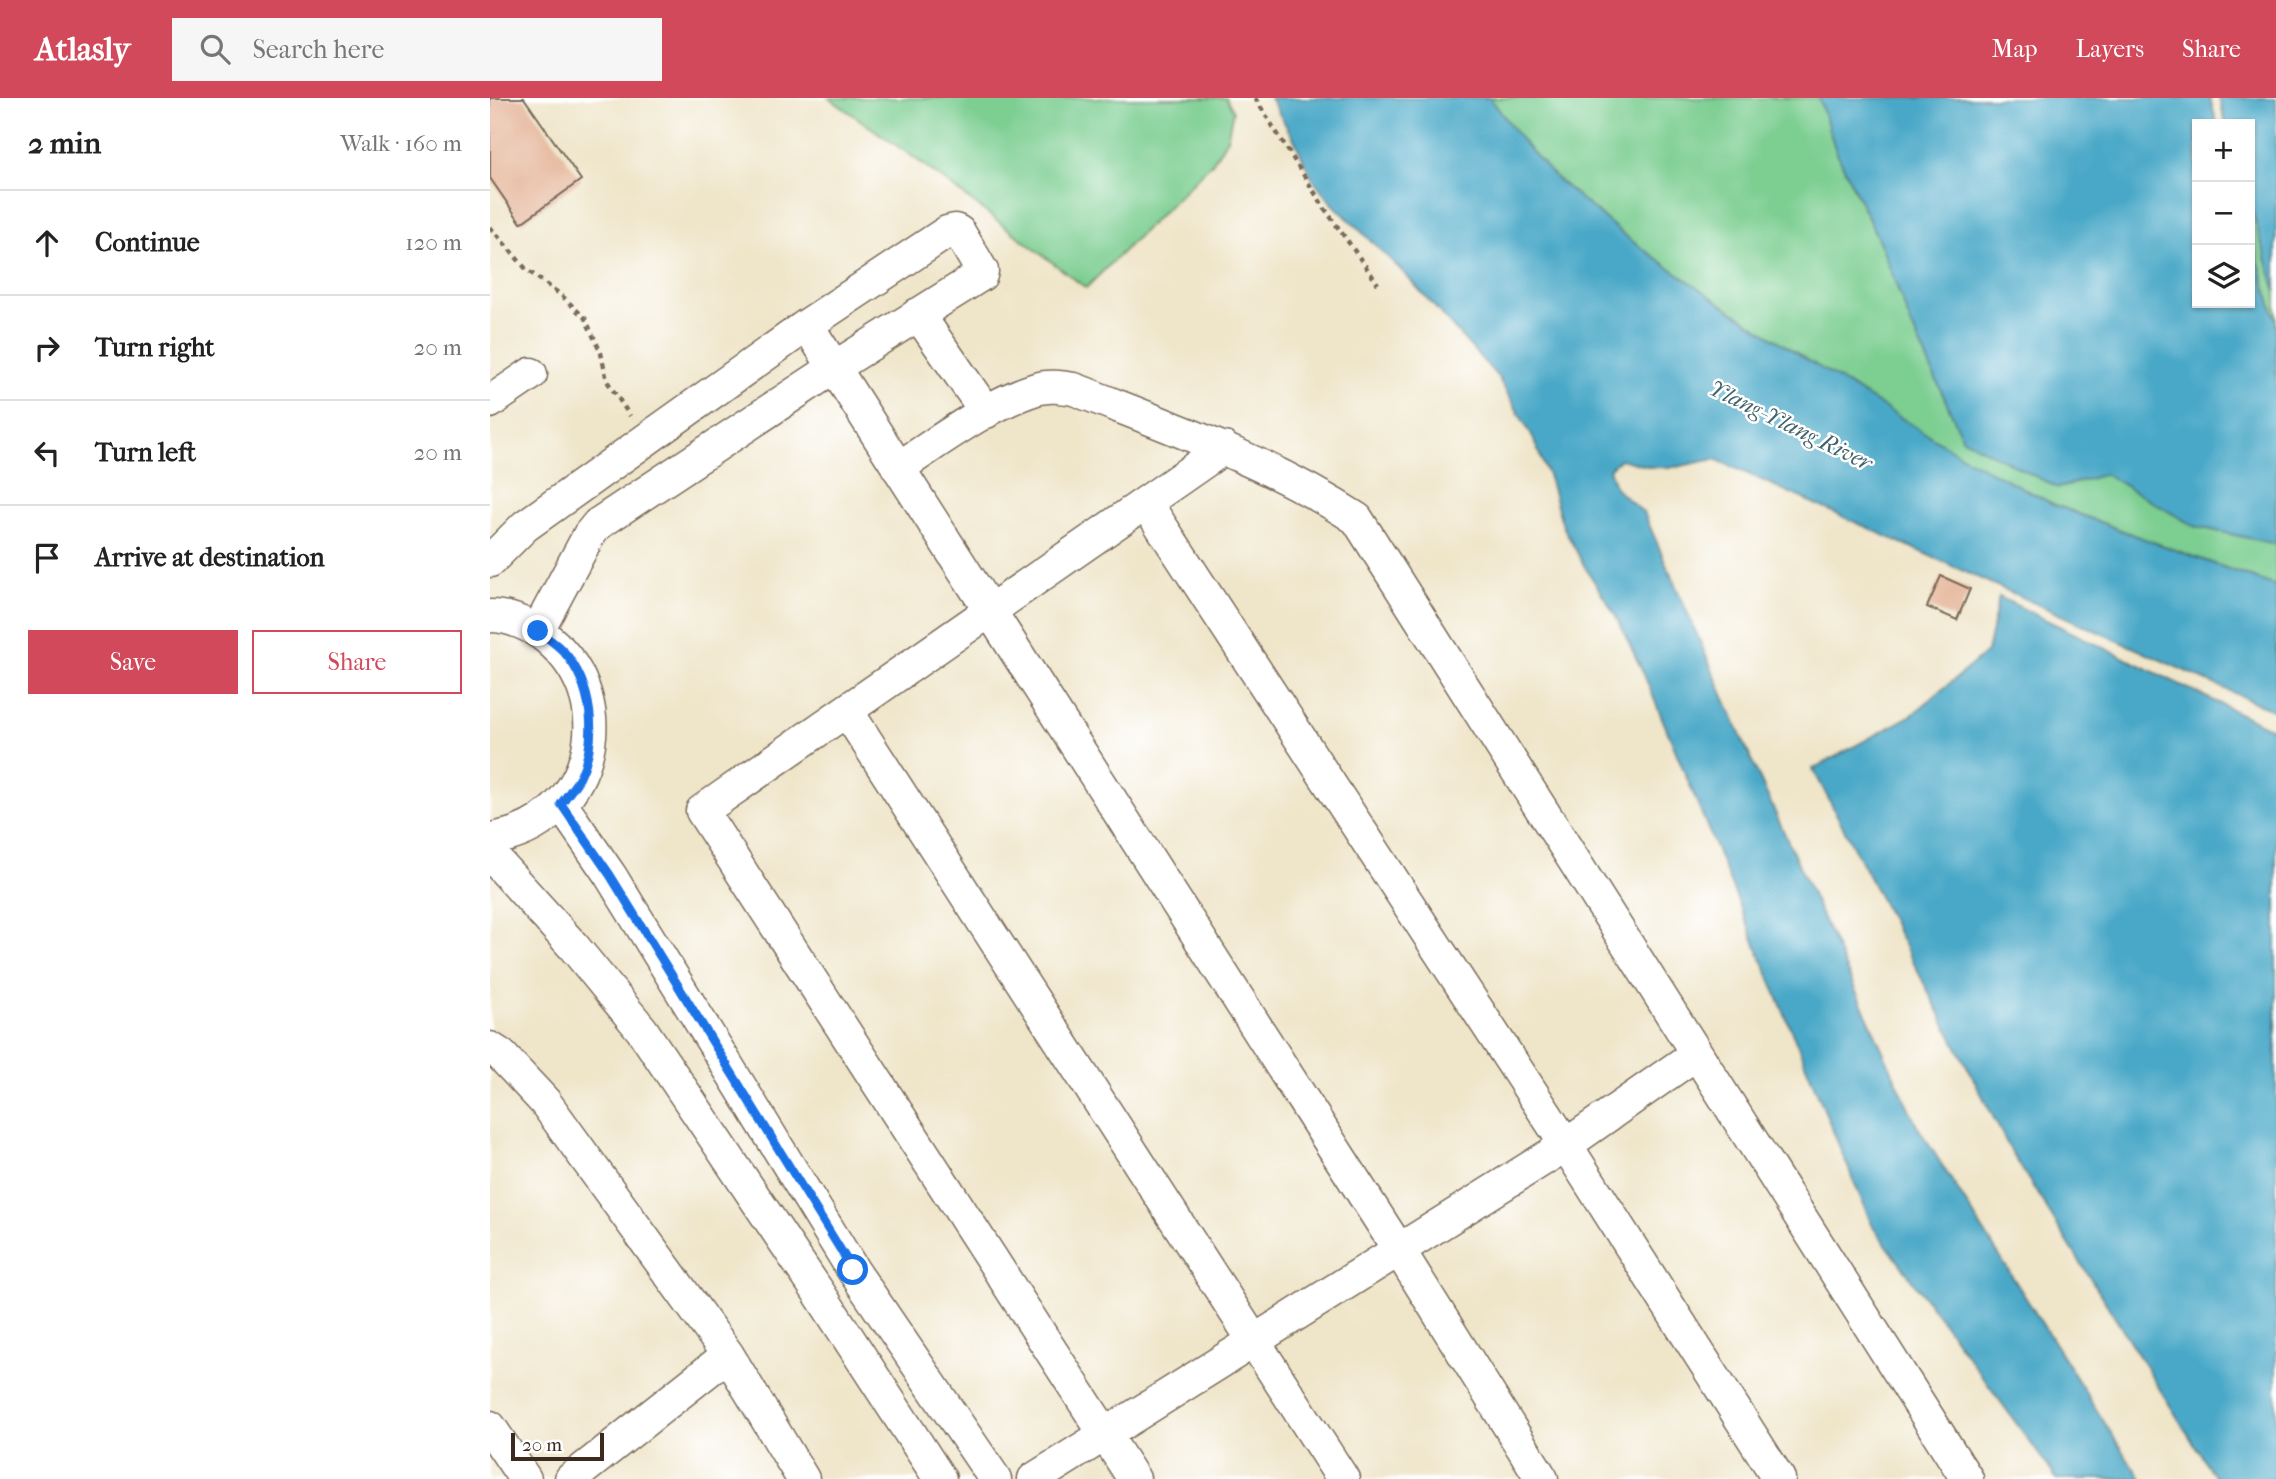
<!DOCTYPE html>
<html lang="en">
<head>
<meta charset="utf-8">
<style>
	body { margin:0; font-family:"IM FELL French Canon",serif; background:#f6f6f6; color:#222 }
	.controls { position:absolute; right:21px; top:21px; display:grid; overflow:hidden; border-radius:0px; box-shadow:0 2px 5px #0004 }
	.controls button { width:63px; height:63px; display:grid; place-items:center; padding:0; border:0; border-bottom:2px solid #e0e0e0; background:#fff; color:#222; font:35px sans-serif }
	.scale { position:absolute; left:21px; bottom:18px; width:93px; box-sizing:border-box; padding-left:7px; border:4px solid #3b2a1e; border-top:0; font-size:19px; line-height:24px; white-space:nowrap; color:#3b2a1e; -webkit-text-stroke:5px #fff; paint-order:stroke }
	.stop { position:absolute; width:21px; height:21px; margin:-16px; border:5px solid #1a73e8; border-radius:50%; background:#fff }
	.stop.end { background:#1a73e8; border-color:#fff; box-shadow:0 2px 7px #0008 }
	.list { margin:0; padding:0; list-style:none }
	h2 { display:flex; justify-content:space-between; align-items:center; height:91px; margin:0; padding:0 28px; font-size:30px }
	h2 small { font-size:23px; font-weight:400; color:#767676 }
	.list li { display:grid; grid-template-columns:46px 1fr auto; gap:21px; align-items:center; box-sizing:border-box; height:105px; padding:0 28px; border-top:2px solid #e0e0e0 }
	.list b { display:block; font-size:26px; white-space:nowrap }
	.list em { font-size:23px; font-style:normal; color:#767676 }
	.actions { display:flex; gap:14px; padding:21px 28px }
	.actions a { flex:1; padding:16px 0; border:2px solid #d1495b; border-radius:0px; text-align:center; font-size:24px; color:#d1495b }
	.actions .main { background:#d1495b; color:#fff }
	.icon { flex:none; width:38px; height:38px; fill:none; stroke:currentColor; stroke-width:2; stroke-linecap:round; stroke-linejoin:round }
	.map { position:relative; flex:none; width:1786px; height:1381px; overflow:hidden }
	header { display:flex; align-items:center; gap:42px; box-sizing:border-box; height:98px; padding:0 35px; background:#d1495b; color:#fff }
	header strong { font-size:33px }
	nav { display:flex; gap:38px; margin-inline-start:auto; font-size:24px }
	.search { width:490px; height:63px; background:#f6f6f6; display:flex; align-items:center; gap:18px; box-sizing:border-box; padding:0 24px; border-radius:0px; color:#767676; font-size:26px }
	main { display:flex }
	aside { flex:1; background:#fff }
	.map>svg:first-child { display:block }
	.green { fill:#7bce91; stroke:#5b7c58; stroke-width:2 }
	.water { fill:#48a8c7; stroke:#426972; stroke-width:2 }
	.building { fill:#e4b295 }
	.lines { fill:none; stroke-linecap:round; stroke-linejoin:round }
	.street-casing { stroke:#7a6b5a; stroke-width:35 }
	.path { stroke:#7a6b5a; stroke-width:4.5; stroke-dasharray:5 5; stroke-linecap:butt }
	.street { stroke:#fff; stroke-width:32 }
	.route { stroke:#1a73e8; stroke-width:9 }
	.labels { text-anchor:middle; stroke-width:5; stroke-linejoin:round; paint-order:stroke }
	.water-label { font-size:23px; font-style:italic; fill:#41636a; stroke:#fff }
</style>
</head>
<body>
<header>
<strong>Atlasly</strong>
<div class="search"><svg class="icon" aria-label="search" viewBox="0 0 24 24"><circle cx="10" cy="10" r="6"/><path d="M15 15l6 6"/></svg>Search here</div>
<nav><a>Map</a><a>Layers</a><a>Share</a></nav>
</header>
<main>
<aside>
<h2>2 min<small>Walk · 160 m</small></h2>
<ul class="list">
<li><svg class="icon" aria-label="ahead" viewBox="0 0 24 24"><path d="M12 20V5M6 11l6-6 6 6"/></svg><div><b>Continue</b></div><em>120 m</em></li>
<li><svg class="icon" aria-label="right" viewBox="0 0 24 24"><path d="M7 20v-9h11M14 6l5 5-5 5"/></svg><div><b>Turn right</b></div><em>20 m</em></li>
<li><svg class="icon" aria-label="left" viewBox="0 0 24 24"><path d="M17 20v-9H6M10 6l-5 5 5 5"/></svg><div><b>Turn left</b></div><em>20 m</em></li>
<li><svg class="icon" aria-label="arrive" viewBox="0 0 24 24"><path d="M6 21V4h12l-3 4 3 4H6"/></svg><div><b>Arrive at destination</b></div></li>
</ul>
<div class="actions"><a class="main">Save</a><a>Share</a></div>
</aside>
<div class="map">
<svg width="1786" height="1381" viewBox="0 0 1786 1381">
	<rect width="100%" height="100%" fill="#fff"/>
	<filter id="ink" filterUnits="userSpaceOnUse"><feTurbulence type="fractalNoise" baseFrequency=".0143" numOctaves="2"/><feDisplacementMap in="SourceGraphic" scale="14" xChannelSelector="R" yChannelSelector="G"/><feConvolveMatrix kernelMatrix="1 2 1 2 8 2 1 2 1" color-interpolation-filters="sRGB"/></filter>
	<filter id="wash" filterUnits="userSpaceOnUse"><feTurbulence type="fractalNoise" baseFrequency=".00686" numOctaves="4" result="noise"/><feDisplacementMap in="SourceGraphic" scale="28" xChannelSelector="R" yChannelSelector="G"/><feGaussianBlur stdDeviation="1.57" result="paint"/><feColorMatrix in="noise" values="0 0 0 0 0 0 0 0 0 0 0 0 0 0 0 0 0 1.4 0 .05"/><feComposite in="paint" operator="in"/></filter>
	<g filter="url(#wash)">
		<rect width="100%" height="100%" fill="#efe5c9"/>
		<!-- green -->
		<path class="green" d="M 339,0 L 736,0 L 743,13 L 737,41 L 722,65 L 596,190 L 426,61 Z
			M 1000,0 L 1329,0 L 1346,53 L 1391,147 L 1421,226 L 1568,390 L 1615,376 L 1704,428 L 1786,446 L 1786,488 L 1646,438 L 1563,406 L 1477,361 L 1316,261 L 1227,203 L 1139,141 L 1068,82 L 1033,44 Z
			M 1760,106 L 1786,193 L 1786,223 L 1760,136 Z"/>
		<!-- water -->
		<path class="water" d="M 780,0 L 1000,0 L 1033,44 L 1068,82 L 1139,141 L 1227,203 L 1316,261 L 1477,361 L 1563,406 L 1646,438 L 1786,488 L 1786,614 L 1225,361 L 1186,369 L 1161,369 L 1130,361 L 1119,371 L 1126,391 L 1154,415 L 1268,677 L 1426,1026 L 1640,1365 L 1652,1381 L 1567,1381 L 1382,1127 L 1153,574 L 1125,516 L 1095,469 L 1073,428 L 1059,380 L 1043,340 L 1008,279 L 915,176 L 841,104 L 822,80 L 804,41 Z
			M 1329,0 L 1720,0 L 1727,26 L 1707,26 L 1707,205 L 1760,205 L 1760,136 L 1786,223 L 1786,446 L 1704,428 L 1615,376 L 1568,390 L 1473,341 L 1421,226 L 1391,147 L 1346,53 Z
			M 1729,0 L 1786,0 L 1786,193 L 1760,106 L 1760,26 L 1736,26 Z
			M 1509,499 L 1786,633 L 1786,1381 L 1726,1381 L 1522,1055 L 1323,671 L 1422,617 L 1497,554 Z"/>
		<g id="blocks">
			<!-- building -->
			<path class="building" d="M 0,0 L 34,0 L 91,82 L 31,125 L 0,80 Z
				M 1451,478 L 1480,491 L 1467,522 L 1437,509 Z"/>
		</g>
	</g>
	<g filter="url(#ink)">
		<use href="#blocks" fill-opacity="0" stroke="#7a6b5a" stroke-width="2"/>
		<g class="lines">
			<defs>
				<path id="street" d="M 428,216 L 496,314
					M 317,227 L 909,1152 L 1052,1381
					M 0,304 L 41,276
					M 408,370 C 450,343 498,306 546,291 C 558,287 571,289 584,291 C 680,329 780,364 867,421 L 1477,1381
					M 656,405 L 1076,1047 L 1289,1381
					M 0,463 L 35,428 L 317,227 L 457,134 L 465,132 L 469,134 L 492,173 L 491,177 L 345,269 L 108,426 L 99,437 L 48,532
					M 0,518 C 20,518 43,528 58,541 C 136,606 100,728 0,741
					M 357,613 L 853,1381
					M 71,706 L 120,777 L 363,1172 L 505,1381
					M 0,756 L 84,849 L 152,932 L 329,1195 L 450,1381
					M 0,950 L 11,957 L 55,1004 L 238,1257 L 313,1381
					M 0,1329 L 35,1381
					M 81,1381 L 238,1257
					M 544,1381 L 1076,1047 L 1206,956
					M 644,1381 L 212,713 L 734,350"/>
			</defs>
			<!-- street casing -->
			<use href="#street" class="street-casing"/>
			<!-- path -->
			<path class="path" d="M 765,0 L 835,111 L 888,186
				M 0,129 L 37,172 L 71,197 L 95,220 L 111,255 L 117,283 L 140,318"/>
			<!-- street -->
			<use href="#street" class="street"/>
		</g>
	</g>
	<g class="lines" filter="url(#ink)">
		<!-- route -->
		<path class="route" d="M 48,533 C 56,539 67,546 74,554 C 102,586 109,640 90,679 C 85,688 77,697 71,706 L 120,777 L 363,1172"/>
	</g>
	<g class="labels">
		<!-- water labels -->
		<g class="water-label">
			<text transform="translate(1301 327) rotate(26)" y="8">Ylang-Ylang River</text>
		</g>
	</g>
</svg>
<div class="controls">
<button>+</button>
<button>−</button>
<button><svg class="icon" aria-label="layers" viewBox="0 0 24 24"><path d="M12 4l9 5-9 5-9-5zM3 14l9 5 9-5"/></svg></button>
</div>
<div class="scale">20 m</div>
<div class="stop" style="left:363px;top:1172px"></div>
<div class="stop end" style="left:48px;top:533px"></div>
</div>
</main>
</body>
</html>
